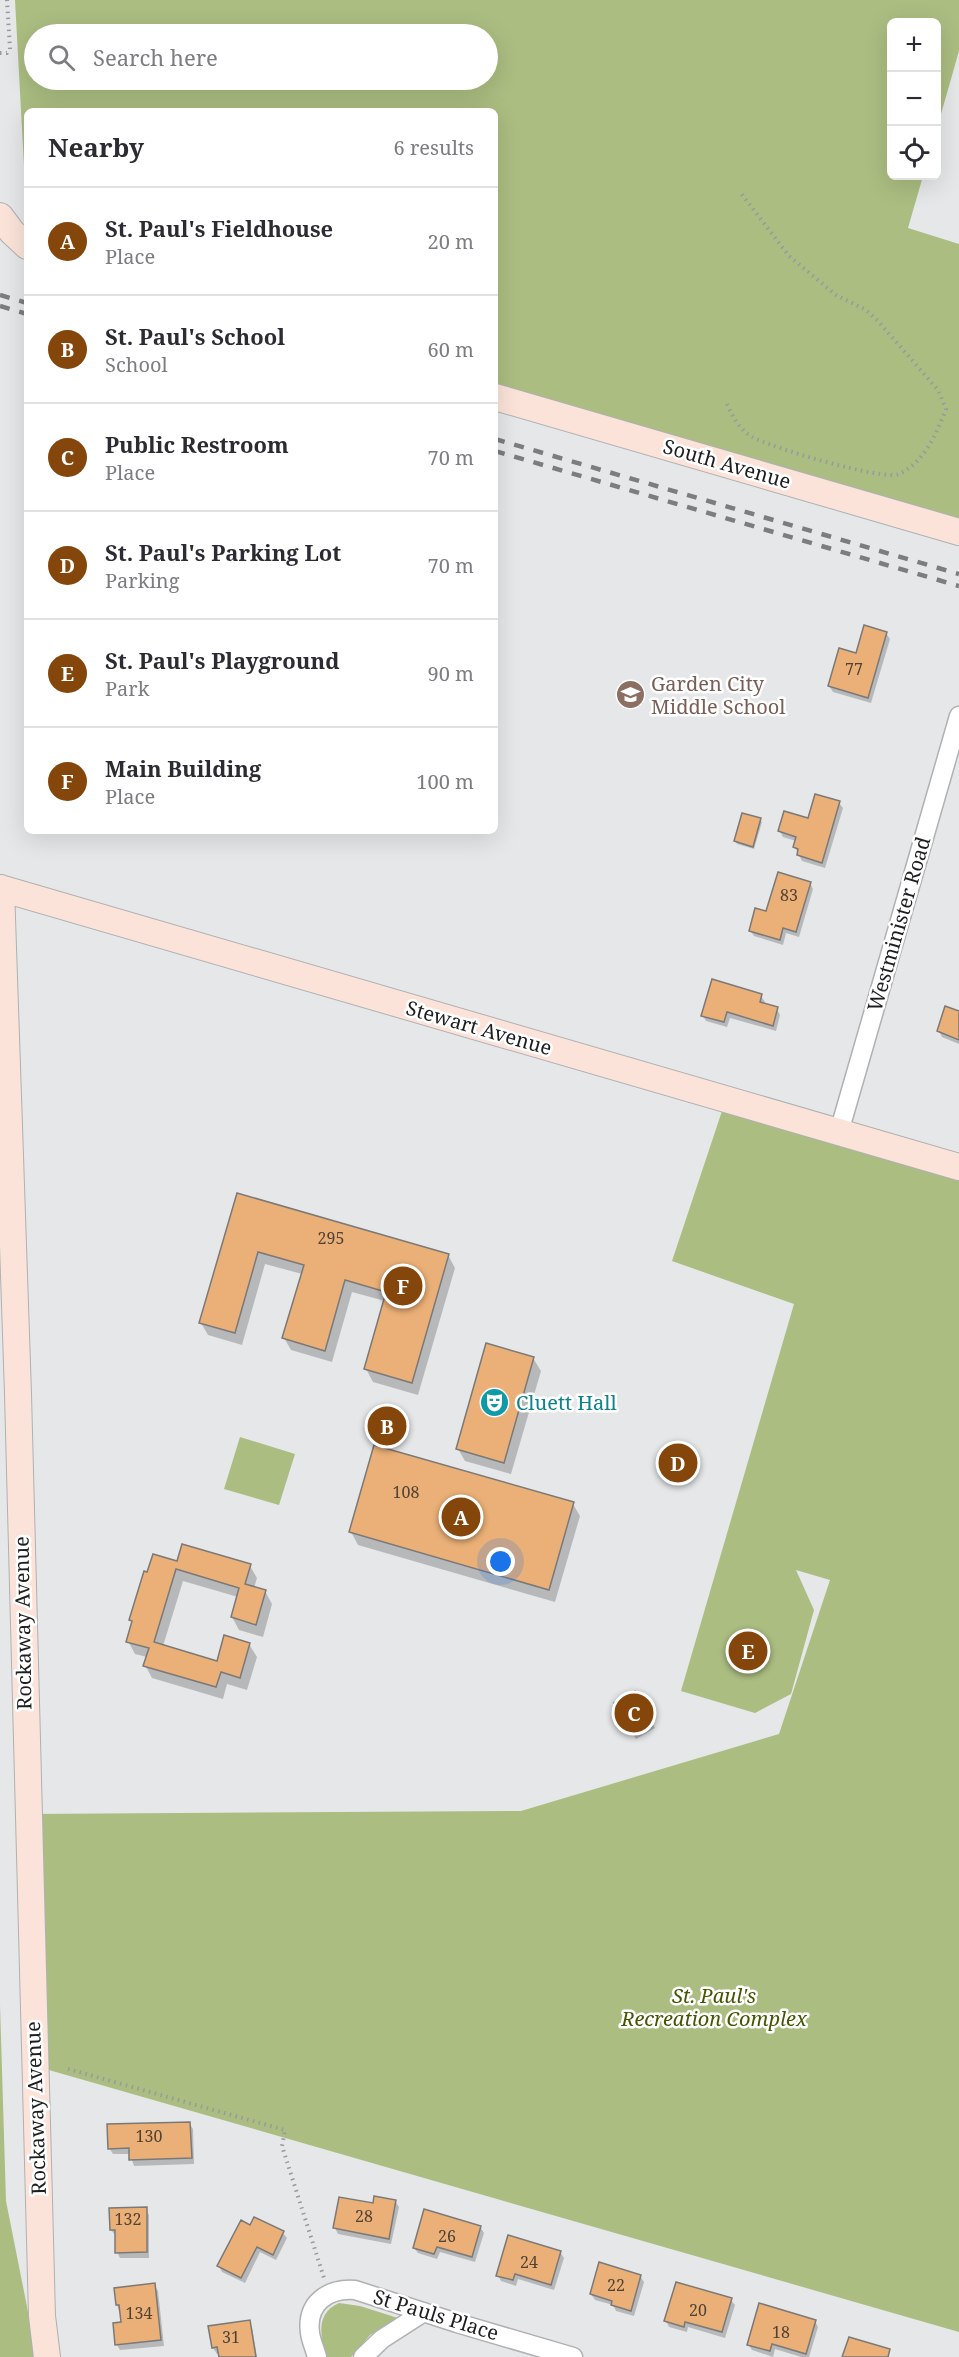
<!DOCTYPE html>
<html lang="en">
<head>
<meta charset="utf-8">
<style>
	body { margin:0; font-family:"Noto Serif",serif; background:#f7f7f7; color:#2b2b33 }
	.controls { position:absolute; right:18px; top:18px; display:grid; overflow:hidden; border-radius:9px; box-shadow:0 6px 24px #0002 }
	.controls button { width:54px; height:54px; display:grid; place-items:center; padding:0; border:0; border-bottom:2px solid #e1e1e2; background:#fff; color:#2b2b33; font:30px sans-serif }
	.you { position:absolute; left:501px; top:1562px; width:21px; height:21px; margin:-15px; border:4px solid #fff; border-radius:50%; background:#1a73e8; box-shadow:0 0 0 9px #1a73e833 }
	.badge { display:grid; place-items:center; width:39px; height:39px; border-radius:50%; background:#85460b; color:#fff; font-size:20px; font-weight:700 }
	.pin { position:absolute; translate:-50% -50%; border:3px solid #fff; box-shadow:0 2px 6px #0006 }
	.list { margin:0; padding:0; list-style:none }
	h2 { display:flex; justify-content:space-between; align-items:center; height:78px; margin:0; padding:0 24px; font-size:26px }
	h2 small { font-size:20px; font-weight:400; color:#7c7c81 }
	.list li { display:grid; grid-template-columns:39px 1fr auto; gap:18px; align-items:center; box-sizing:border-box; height:108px; padding:0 24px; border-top:2px solid #e1e1e2 }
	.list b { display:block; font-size:22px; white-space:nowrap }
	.list p { margin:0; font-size:20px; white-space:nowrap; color:#7c7c81 }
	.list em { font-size:20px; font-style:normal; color:#7c7c81 }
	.icon { flex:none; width:33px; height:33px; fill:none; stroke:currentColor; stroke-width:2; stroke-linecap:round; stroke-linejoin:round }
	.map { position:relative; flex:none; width:959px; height:2357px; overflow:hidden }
	.search { position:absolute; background:#fff; box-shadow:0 6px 24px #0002; left:24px; top:24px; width:474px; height:66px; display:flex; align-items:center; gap:15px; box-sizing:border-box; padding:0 21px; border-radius:33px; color:#7c7c81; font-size:22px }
	.panel { position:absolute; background:#fff; box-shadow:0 6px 24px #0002; left:24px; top:108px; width:474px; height:726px; border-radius:9px }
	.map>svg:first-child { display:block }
	.green { fill:#abbd81; fill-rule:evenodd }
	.shadow { fill:#0003 }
	.building { fill:#ebb077; stroke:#7b7978; stroke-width:1.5 }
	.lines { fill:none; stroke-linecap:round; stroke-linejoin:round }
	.street-casing { stroke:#afb1b3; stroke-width:21 }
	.secondary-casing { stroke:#afb1b3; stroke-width:28 }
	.path { stroke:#989a9c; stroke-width:4; stroke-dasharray:1.5 4.5; stroke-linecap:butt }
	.street { stroke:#fff; stroke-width:18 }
	.secondary { stroke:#fbe3d9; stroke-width:26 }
	.rail { stroke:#7b7d7e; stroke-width:4.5; stroke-dasharray:10 10; stroke-linecap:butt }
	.labels { text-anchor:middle; stroke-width:5; stroke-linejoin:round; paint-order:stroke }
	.number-label { font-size:16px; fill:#504235 }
	.street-label { font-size:20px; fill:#1d1e1f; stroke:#fff }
	.education-label { font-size:20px; fill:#785e54; stroke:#fff; text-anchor:start }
	.culture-label { font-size:20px; fill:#0d838f; stroke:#fff; text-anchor:start }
	.park-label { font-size:20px; font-style:italic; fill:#445600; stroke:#fff }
</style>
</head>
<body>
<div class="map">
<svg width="959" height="2357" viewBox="0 0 959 2357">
	<rect width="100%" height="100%" fill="#e5e7e9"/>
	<!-- green -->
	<path class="green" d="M 15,0 L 959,0 L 959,51 L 937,128 L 936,22 L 892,22 L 892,176 L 923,176 L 908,228 L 959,244 L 959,517 L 956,531 L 495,390 L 495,111 L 27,111 L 27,176 L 24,166 ZM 34,34 L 488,34 L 488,80 L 34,80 Z
		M 726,1099 L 959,1167 L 959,2332 L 35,2066 L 28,1814 L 521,1811 L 779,1734 L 830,1580 L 796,1570 L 814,1610 L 791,1694 L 755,1713 L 681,1691 L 794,1304 L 672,1261 Z
		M 240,1437 L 295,1454 L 279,1505 L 224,1489 Z
		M 0,2005 L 6,2201 L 37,2357 L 0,2357 Z
		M 339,2303 L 360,2306 L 398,2318 L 370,2335 L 351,2357 L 325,2357 C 321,2335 315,2314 339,2303 Z"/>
	<!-- shadow -->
	<path class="shadow" d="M 886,633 L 890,639 L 871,703 L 833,692 L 829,686 L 857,654 Z
		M 839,803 L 843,808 L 825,868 L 802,861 L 795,847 L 796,841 L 783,837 L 780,831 L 809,820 Z
		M 760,820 L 762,822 L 754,849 L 737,844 L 735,841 Z
		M 810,883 L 813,889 L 799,937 L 786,933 L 783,945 L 754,936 L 750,930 L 767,913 Z
		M 761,996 L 765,1002 L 764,1005 L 777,1009 L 780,1015 L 776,1031 L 730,1018 L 727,1027 L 706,1021 L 703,1016 Z
		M 959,1012 L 959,1044 L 942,1037 L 939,1031 Z
		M 238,1195 L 448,1255 L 455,1268 L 418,1395 L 373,1382 L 366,1369 L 385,1301 L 352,1292 L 332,1362 L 291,1350 L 284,1338 L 302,1274 L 265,1264 L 242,1345 L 208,1335 L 201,1323 Z
		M 533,1358 L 541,1371 L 511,1474 L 465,1461 L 458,1449 Z
		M 573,1504 L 580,1516 L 555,1602 L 358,1545 L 351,1532 Z
		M 178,1563 L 250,1566 L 257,1578 L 254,1588 L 265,1591 L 272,1604 L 263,1637 L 239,1630 L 232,1617 L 238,1597 L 183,1581 L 163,1646 L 218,1663 L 249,1644 L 257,1657 L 247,1690 L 227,1684 L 223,1699 L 152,1678 L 145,1665 L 147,1657 L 135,1654 L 128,1641 L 133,1624 L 131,1620 L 148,1574 Z
		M 635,1693 L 655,1728 L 636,1739 L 616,1704 Z
		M 189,2123 L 193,2129 L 194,2164 L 134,2166 L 130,2154 L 113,2154 L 109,2148 Z
		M 395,2201 L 399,2207 L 391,2244 L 338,2234 L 335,2228 L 374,2205 Z
		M 146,2209 L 149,2215 L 149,2258 L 120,2258 L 117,2252 L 116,2236 L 111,2230 Z
		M 255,2219 L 283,2233 L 287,2238 L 276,2260 L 260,2252 L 245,2283 L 222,2272 L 219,2266 Z
		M 480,2227 L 484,2233 L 475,2262 L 440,2252 L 437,2259 L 418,2253 L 414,2248 Z
		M 560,2252 L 564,2258 L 554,2290 L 518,2279 L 516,2286 L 501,2281 L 498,2275 Z
		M 640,2276 L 644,2282 L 634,2316 L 616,2311 L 613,2305 L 595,2300 L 591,2294 Z
		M 154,2285 L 158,2291 L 164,2346 L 120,2350 L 117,2345 L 123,2323 L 117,2305 Z
		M 731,2300 L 735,2305 L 725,2338 L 688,2327 L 687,2332 L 669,2327 L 666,2321 Z
		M 249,2321 L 252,2327 L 257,2357 L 220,2357 L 220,2353 L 217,2354 L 213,2348 Z
		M 815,2321 L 818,2327 L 809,2357 L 801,2357 L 775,2349 L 773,2357 L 752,2350 L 748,2344 Z"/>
	<!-- building -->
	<path class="building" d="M 864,625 L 887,632 L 868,698 L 828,686 L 839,648 L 856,653 Z
		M 815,794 L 840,801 L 822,863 L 797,855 L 798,849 L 793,847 L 796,837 L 778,831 L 784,811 L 808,818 Z
		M 742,813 L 761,818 L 753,847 L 734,841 Z
		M 778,872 L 811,882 L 796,932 L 783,928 L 780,940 L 749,931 L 755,908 L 766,911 Z
		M 712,979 L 762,994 L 760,1002 L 778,1007 L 773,1026 L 727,1012 L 724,1022 L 701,1016 Z
		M 945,1006 L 959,1011 L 959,1040 L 937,1031 Z
		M 237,1193 L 449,1254 L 412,1383 L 364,1369 L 386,1292 L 345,1280 L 325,1351 L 282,1338 L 304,1265 L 258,1252 L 235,1333 L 199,1323 Z
		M 486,1343 L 534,1357 L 504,1463 L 456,1449 Z
		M 374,1445 L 574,1502 L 549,1590 L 349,1532 Z
		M 182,1544 L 251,1564 L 245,1584 L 266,1590 L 256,1625 L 231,1617 L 239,1588 L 176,1569 L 154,1642 L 217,1661 L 224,1635 L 250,1643 L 240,1678 L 221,1672 L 216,1687 L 143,1666 L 149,1648 L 126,1642 L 132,1621 L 129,1620 L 144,1571 L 147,1572 L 153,1554 L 177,1561 Z
		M 635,1691 L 653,1722 L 632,1734 L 614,1703 Z
		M 190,2122 L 192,2158 L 129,2160 L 129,2148 L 108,2149 L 107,2124 Z
		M 374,2196 L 396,2200 L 389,2239 L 333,2228 L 339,2197 L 373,2203 Z
		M 147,2207 L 147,2252 L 115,2253 L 115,2230 L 110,2230 L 109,2208 Z
		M 424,2209 L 481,2226 L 472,2257 L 437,2247 L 434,2254 L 413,2248 Z
		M 254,2217 L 284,2231 L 273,2255 L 257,2247 L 241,2278 L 217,2266 L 241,2220 L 250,2225 Z
		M 508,2235 L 561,2251 L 551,2285 L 515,2274 L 513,2280 L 496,2276 Z
		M 599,2262 L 641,2275 L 631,2311 L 611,2305 L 612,2301 L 590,2294 Z
		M 676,2282 L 732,2298 L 722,2332 L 685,2322 L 684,2327 L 664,2321 Z
		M 155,2283 L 161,2340 L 115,2345 L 113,2323 L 121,2322 L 119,2305 L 116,2305 L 114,2288 Z
		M 759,2303 L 816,2320 L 806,2354 L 772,2344 L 770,2351 L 747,2345 Z
		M 250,2320 L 256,2357 L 219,2357 L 217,2347 L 212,2348 L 208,2326 Z
		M 849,2337 L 890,2349 L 888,2357 L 842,2357 Z"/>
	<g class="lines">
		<defs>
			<path id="street" d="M 839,1132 L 959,716
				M 317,2357 C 315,2349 311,2341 310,2333 C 306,2303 328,2288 355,2290 L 457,2323 L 573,2357
				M 363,2357 L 382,2339 L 424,2312"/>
			<path id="secondary" d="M 0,216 L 12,232 L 27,246
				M 495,397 L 959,532
				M 0,888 L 959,1167
				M 1,888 L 18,1394 L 42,2316 L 47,2357"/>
		</defs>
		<!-- street casing -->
		<use href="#street" class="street-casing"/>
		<!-- secondary casing -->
		<use href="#secondary" class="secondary-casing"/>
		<!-- path -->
		<path class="path" d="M 0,53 L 7,53 L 10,49 L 7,0
			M 727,404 C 733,417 739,429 752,437 C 769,447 883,481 899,474 C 925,462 936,434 946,409 L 938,390 L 878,321 L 866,310 L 836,295 L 789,256 L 740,192
			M 68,2069 L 285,2130 L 282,2146 L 324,2278"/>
		<!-- street -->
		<use href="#street" class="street"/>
		<!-- secondary -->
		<use href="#secondary" class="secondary"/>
		<!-- rail -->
		<path class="rail" d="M 0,295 L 27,303
			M 0,306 L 27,314
			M 495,439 L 959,574
			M 495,451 L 959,586"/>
	</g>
	<!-- icons -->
	<defs>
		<symbol id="school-disc" viewBox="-11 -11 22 22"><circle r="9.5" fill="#8d6e63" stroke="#fff"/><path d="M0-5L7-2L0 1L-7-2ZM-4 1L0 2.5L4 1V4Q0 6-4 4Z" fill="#fff"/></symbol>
		<symbol id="theatre-disc" viewBox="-11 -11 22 22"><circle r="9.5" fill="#0f9aa8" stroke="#fff"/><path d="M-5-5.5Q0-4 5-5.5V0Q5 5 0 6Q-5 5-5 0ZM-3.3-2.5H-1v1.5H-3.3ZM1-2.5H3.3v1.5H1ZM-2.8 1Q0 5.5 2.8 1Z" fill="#fff"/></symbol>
	</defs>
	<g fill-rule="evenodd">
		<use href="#school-disc" x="614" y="678" width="33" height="33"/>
		<use href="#theatre-disc" x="478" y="1386" width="33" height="33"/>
	</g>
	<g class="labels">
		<!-- number labels -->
		<g class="number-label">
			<text x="854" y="675">77</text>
			<text x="789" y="901">83</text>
			<text x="331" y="1244">295</text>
			<text x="406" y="1498">108</text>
			<text x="149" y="2142">130</text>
			<text x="364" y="2222">28</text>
			<text x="128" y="2225">132</text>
			<text x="447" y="2242">26</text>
			<text x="529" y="2268">24</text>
			<text x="616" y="2291">22</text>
			<text x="698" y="2316">20</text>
			<text x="139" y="2319">134</text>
			<text x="781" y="2338">18</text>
			<text x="231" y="2343">31</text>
		</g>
		<!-- street labels -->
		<g class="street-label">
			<text transform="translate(727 464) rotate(16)" y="7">South Avenue</text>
			<text transform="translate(899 924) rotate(-74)" y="7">Westminister Road</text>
			<text transform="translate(479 1028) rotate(16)" y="7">Stewart Avenue</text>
			<text transform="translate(23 1623) rotate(-91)" y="7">Rockaway Avenue</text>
			<text transform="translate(36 2108) rotate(-92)" y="7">Rockaway Avenue</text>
			<text transform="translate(436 2315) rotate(17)" y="7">St Pauls Place</text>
		</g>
		<!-- education labels -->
		<g class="education-label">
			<text x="651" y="691">Garden City<tspan x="651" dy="23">Middle School</tspan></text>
		</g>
		<!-- culture labels -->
		<g class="culture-label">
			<text x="516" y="1410">Cluett Hall</text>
		</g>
		<!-- park labels -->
		<g class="park-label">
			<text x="714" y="2003">St. Paul's<tspan x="714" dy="23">Recreation Complex</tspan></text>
		</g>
	</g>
</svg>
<div class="controls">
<button>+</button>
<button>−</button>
<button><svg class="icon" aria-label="locate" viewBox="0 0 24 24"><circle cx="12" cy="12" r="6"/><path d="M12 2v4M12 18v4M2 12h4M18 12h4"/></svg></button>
</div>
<div class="you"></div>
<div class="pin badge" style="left:461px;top:1517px">A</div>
<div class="pin badge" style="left:387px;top:1426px">B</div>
<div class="pin badge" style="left:634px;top:1713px">C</div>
<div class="pin badge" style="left:678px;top:1463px">D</div>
<div class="pin badge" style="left:748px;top:1651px">E</div>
<div class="pin badge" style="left:403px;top:1286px">F</div>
<div class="search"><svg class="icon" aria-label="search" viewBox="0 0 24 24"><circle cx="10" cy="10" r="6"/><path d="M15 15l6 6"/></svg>Search here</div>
<section class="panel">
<h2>Nearby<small>6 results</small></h2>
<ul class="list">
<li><span class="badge">A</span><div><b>St. Paul's Fieldhouse</b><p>Place</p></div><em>20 m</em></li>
<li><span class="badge">B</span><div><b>St. Paul's School</b><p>School</p></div><em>60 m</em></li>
<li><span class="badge">C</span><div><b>Public Restroom</b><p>Place</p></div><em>70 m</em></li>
<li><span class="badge">D</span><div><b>St. Paul's Parking Lot</b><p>Parking</p></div><em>70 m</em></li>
<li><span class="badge">E</span><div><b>St. Paul's Playground</b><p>Park</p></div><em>90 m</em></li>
<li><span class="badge">F</span><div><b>Main Building</b><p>Place</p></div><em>100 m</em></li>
</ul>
</section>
</div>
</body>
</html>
